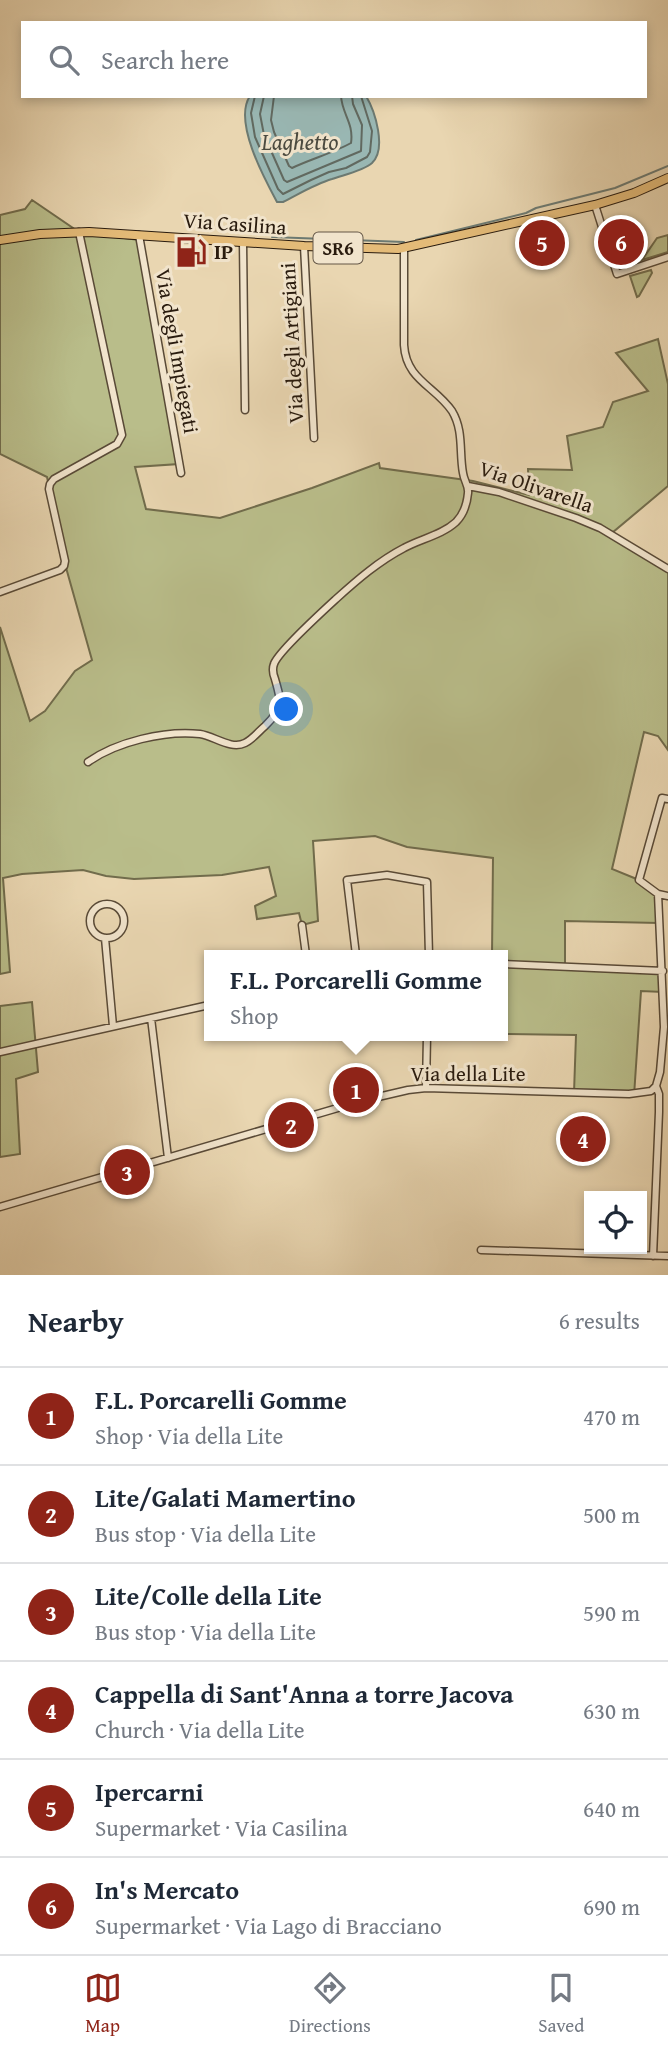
<!DOCTYPE html>
<html lang="en">
<head>
<meta charset="utf-8">
<style>
	body { margin:0; font-family:"Gentium Book Plus",serif; background:#f6f6f7; color:#1f2937 }
	.controls { position:absolute; right:21px; bottom:21px; display:grid; overflow:hidden; border-radius:0px; box-shadow:0 4px 10px #0003 }
	.controls button { width:63px; height:63px; display:grid; place-items:center; padding:0; border:0; border-bottom:2px solid #e0e1e3; background:#fff; color:#1f2937; font:35px sans-serif }
	.you { position:absolute; left:287px; top:710px; width:24px; height:24px; margin:-18px; border:5px solid #fff; border-radius:50%; background:#1a73e8; box-shadow:0 0 0 10px #1a73e833 }
	.badge { display:grid; place-items:center; width:46px; height:46px; border-radius:50%; background:#8f2418; color:#fff; font-size:23px; font-weight:700 }
	.pin { position:absolute; translate:-50% -50%; border:4px solid #fff; box-shadow:0 2px 7px #0006 }
	.popup { position:absolute; left:204px; top:950px; width:304px; height:91px; box-sizing:border-box; display:grid; place-content:center; border-radius:0px; background:#fff; filter:drop-shadow(0 2px 5px #0005); font-size:23px; white-space:nowrap; color:#747a83 }
	.popup b { font-size:26px; color:#1f2937 }
	.popup::after { content:''; position:absolute; left:50%; top:100%; margin-left:-14px; border:14px solid transparent; border-top-color:#fff }
	.list { margin:0; padding:0; list-style:none }
	h2 { display:flex; justify-content:space-between; align-items:center; height:91px; margin:0; padding:0 28px; font-size:30px }
	h2 small { font-size:23px; font-weight:400; color:#747a83 }
	.list li { display:grid; grid-template-columns:46px 1fr auto; gap:21px; align-items:center; box-sizing:border-box; height:98px; padding:0 28px; border-top:2px solid #e0e1e3 }
	.list b { display:block; font-size:26px; white-space:nowrap }
	.list p { margin:0; font-size:23px; white-space:nowrap; color:#747a83 }
	.list em { font-size:23px; font-style:normal; color:#747a83 }
	.icon { flex:none; width:38px; height:38px; fill:none; stroke:currentColor; stroke-width:2; stroke-linecap:round; stroke-linejoin:round }
	.map { position:relative; flex:none; width:668px; height:1275px; overflow:hidden }
	.search { position:absolute; background:#fff; box-shadow:0 4px 10px #0003; left:21px; right:21px; top:21px; height:77px; display:flex; align-items:center; gap:18px; box-sizing:border-box; padding:0 24px; border-radius:0px; color:#747a83; font-size:26px }
	.sheet { height:679px; background:#fff }
	nav { display:flex; justify-content:space-around; align-items:center; box-sizing:border-box; height:98px; border-top:2px solid #e0e1e3; background:#fff; font-size:19px; color:#747a83 }
	nav a { display:grid; justify-items:center; gap:4px }
	nav .on { color:#8f2418 }
	.map>svg:first-child { display:block }
	.green { fill:#b9bd8a; stroke:#716c4c; stroke-width:2 }
	.water { fill:#99b7b3; stroke:#6c7971; stroke-width:2 }
	.lines { fill:none; stroke-linecap:round; stroke-linejoin:round }
	.shore { stroke:#616960; stroke-width:2 }
	.stream { stroke:#6c7971; stroke-width:2 }
	.minor-casing { stroke:#594a37; stroke-width:9 }
	.major-casing { stroke:#291b0e; stroke-width:10 }
	.minor { stroke:#f1e4cc; stroke-width:6 }
	.major { stroke:#e4bb78; stroke-width:8 }
	.labels { text-anchor:middle; stroke-width:6; stroke-linejoin:round; paint-order:stroke }
	.shield { fill:#f1e4cc; stroke:#655747; stroke-width:2 }
	.shield-label { font-size:19px; font-weight:bold; fill:#291b0e }
	.street-label { font-size:21px; fill:#291b0e; stroke:#f1e4cc }
	.poi-label { font-size:21px; font-weight:bold; fill:#291b0e; stroke:#f1e4cc; text-anchor:start }
	.water-label { font-size:23px; font-style:italic; fill:#4b4a40; stroke:#f1e4cc }
</style>
</head>
<body>
<div class="map">
<svg width="668" height="1275" viewBox="0 0 668 1275">
	<rect width="100%" height="100%" fill="#e9d6b1"/>
	<filter id="stains"><feTurbulence type="fractalNoise" baseFrequency=".00286" numOctaves="4"/><feColorMatrix values="0 0 0 0 .2 0 0 0 0 .09 0 0 0 0 .02 0 0 0 .5 -.17"/></filter>
	<radialGradient id="worn" r=".72"><stop offset=".6" stop-color="#630" stop-opacity="0"/><stop offset="1" stop-color="#630" stop-opacity=".3"/></radialGradient>
	<!-- green -->
	<path class="green" d="M 32,200 L 79,232 L 139,240 L 179,464 L 135,467 L 146,509 L 220,518 L 312,488 L 379,463 L 380,468 L 473,481 L 529,495 L 528,469 L 572,470 L 567,436 L 603,427 L 613,402 L 648,391 L 616,353 L 658,339 L 668,384 L 668,486 L 612,533 L 668,569 L 668,750 L 658,736 L 644,732 L 612,869 L 639,880 L 658,894 L 659,923 L 565,921 L 565,967 L 663,971 L 663,992 L 641,991 L 634,1096 L 574,1093 L 576,1035 L 503,1034 L 503,955 L 492,955 L 493,858 L 407,847 L 375,836 L 313,841 L 318,921 L 302,925 L 299,913 L 257,919 L 255,906 L 276,896 L 269,867 L 222,875 L 134,879 L 106,876 L 83,870 L 22,874 L 3,878 L 10,972 L 0,974 L 0,627 L 30,721 L 45,711 L 75,671 L 92,660 L 65,564 L 47,477 L 0,454 L 0,215 L 25,209 Z
		M 668,235 L 668,252 L 642,260 L 657,238 Z
		M 651,270 L 652,273 L 639,296 L 637,297 L 630,276 Z
		M 32,1002 L 38,1072 L 16,1079 L 20,1154 L 0,1157 L 0,1006 Z"/>
	<!-- water -->
	<path class="water" d="M 250,96 L 366,96 C 375,111 387,149 372,163 C 363,171 343,175 332,179 C 315,184 299,194 283,202 L 277,202 C 264,178 233,121 250,96 Z"/>
	<g class="lines">
		<!-- shore -->
		<path class="shore" d="M 255,96 L 251,113 L 255,137 L 278,189 L 283,194 L 311,180 L 329,172 L 346,168 L 367,157 L 370,152 L 372,131 L 361,96
			M 264,96 L 260,114 L 264,135 L 284,180 L 287,182 L 361,151 L 362,125 L 353,104 L 352,96
			M 274,96 L 271,120 L 274,132 L 289,166 L 292,168 C 311,159 333,153 351,143 C 354,123 342,114 341,96"/>
		<!-- stream -->
		<path class="stream" d="M 272,237 L 404,242
			M 416,240 L 526,213 L 536,208 L 615,188 L 668,166"/>
		<defs>
			<path id="minor" d="M 595,205 L 617,274 L 668,257
				M 139,235 L 181,473
				M 243,242 L 245,410
				M 304,246 L 314,438
				M 468,486 L 499,492 L 576,518 L 600,528 L 668,569
				M 0,592 L 60,570 L 64,566 L 65,561 L 49,489 L 50,484 L 54,479 L 117,444 L 122,435 L 79,232
				M 88,762 C 116,742 165,730 200,734 C 214,736 231,750 245,743 C 253,739 259,731 265,726 C 284,707 282,704 275,679 C 273,674 272,669 274,664 C 278,652 324,610 336,599 C 357,580 379,561 404,548 C 420,539 442,535 456,522 C 463,515 467,504 468,493 C 469,486 464,481 463,473 C 459,452 464,431 452,411 C 435,386 406,380 404,345 L 404,248
				M 668,799 L 662,798 L 639,880 L 658,894 L 668,896
				M90 921a17 17 0 1 1 34 0a17 17 0 1 1-34 0Z
				M 302,925 L 306,955
				M 105,938 L 113,1026
				M 356,955 L 347,880 L 387,875 L 427,882 L 429,955
				M 503,964 L 663,971
				M 151,1018 L 168,1158
				M 0,1052 L 209,1005
				M 426,1088 L 427,1036
				M 0,1207 L 365,1100 L 408,1090 L 426,1088 L 629,1094 L 651,1091 L 656,1086
				M 481,1250 L 668,1256
				M 653,1256 L 659,1112 L 659,1094 L 656,1086 L 660,1072 L 664,1027 L 658,894"/>
			<path id="major" d="M 0,240 L 40,234 L 89,232 L 304,246 L 398,249 L 595,205 L 634,193 L 668,178"/>
		</defs>
		<!-- minor casing -->
		<use href="#minor" class="minor-casing"/>
		<!-- major casing -->
		<use href="#major" class="major-casing"/>
		<!-- minor -->
		<use href="#minor" class="minor"/>
		<!-- major -->
		<use href="#major" class="major"/>
	</g>
	<!-- icons -->
	<defs>
		<symbol id="fuel-bare" viewBox="-9 -9 18 18"><path d="M-5.5-6h7V0h2V4h1.3V-2.5L3-4.5l.8-.8L6-3V5H2.5V1h-1V6h-7ZM-4.2-4.7v3.2H.2V-4.7Z" fill="#8f2418" stroke="#f1e4cc" stroke-width="2.5" paint-order="stroke"/></symbol>
	</defs>
	<g fill-rule="evenodd">
		<use href="#fuel-bare" x="169" y="230" width="44" height="44"/>
	</g>
	<g class="labels">
		<!-- shield labels -->
		<rect class="shield" x="313.5" y="232.5" width="49" height="31" rx="5"/>
		<g class="shield-label">
			<text x="338" y="255">SR6</text>
		</g>
		<!-- street labels -->
		<g class="street-label">
			<text transform="translate(235 224) rotate(4)" y="7">Via Casilina</text>
			<text transform="translate(292 343) rotate(-93)" y="7">Via degli Artigiani</text>
			<text transform="translate(177 351) rotate(80)" y="7">Via degli Impiegati</text>
			<text transform="translate(536 487) rotate(19)" y="7">Via Olivarella</text>
			<text x="468" y="1081">Via della Lite</text>
		</g>
		<!-- poi labels -->
		<g class="poi-label">
			<text x="214" y="259">IP</text>
		</g>
		<!-- water labels -->
		<g class="water-label">
			<text x="300" y="150">Laghetto</text>
		</g>
	</g>
	<rect width="100%" height="100%" filter="url(#stains)"/>
	<rect width="100%" height="100%" fill="url(#worn)"/>
</svg>
<div class="controls">
<button><svg class="icon" aria-label="locate" viewBox="0 0 24 24"><circle cx="12" cy="12" r="6"/><path d="M12 2v4M12 18v4M2 12h4M18 12h4"/></svg></button>
</div>
<div class="you"></div>
<div class="pin badge" style="left:356px;top:1090px">1</div>
<div class="popup"><b>F.L. Porcarelli Gomme</b>Shop</div>
<div class="pin badge" style="left:291px;top:1125px">2</div>
<div class="pin badge" style="left:127px;top:1172px">3</div>
<div class="pin badge" style="left:583px;top:1139px">4</div>
<div class="pin badge" style="left:542px;top:243px">5</div>
<div class="pin badge" style="left:621px;top:242px">6</div>
<div class="search"><svg class="icon" aria-label="search" viewBox="0 0 24 24"><circle cx="10" cy="10" r="6"/><path d="M15 15l6 6"/></svg>Search here</div>
</div>
<section class="sheet">
<h2>Nearby<small>6 results</small></h2>
<ul class="list">
<li><span class="badge">1</span><div><b>F.L. Porcarelli Gomme</b><p>Shop · Via della Lite</p></div><em>470 m</em></li>
<li><span class="badge">2</span><div><b>Lite/Galati Mamertino</b><p>Bus stop · Via della Lite</p></div><em>500 m</em></li>
<li><span class="badge">3</span><div><b>Lite/Colle della Lite</b><p>Bus stop · Via della Lite</p></div><em>590 m</em></li>
<li><span class="badge">4</span><div><b>Cappella di Sant'Anna a torre Jacova</b><p>Church · Via della Lite</p></div><em>630 m</em></li>
<li><span class="badge">5</span><div><b>Ipercarni</b><p>Supermarket · Via Casilina</p></div><em>640 m</em></li>
<li><span class="badge">6</span><div><b>In's Mercato</b><p>Supermarket · Via Lago di Bracciano</p></div><em>690 m</em></li>
</ul>
</section>
<nav>
<a class="on"><svg class="icon" aria-label="map" viewBox="0 0 24 24"><path d="M3 6l6-2 6 2 6-2v14l-6 2-6-2-6 2zM9 4v14M15 6v14"/></svg>Map</a>
<a><svg class="icon" aria-label="directions" viewBox="0 0 24 24"><path d="M12 3l9 9-9 9-9-9zM9 14v-3h6M13 9l2 2-2 2"/></svg>Directions</a>
<a><svg class="icon" aria-label="saved" viewBox="0 0 24 24"><path d="M7 4h10v16l-5-4-5 4z"/></svg>Saved</a>
</nav>
</body>
</html>
